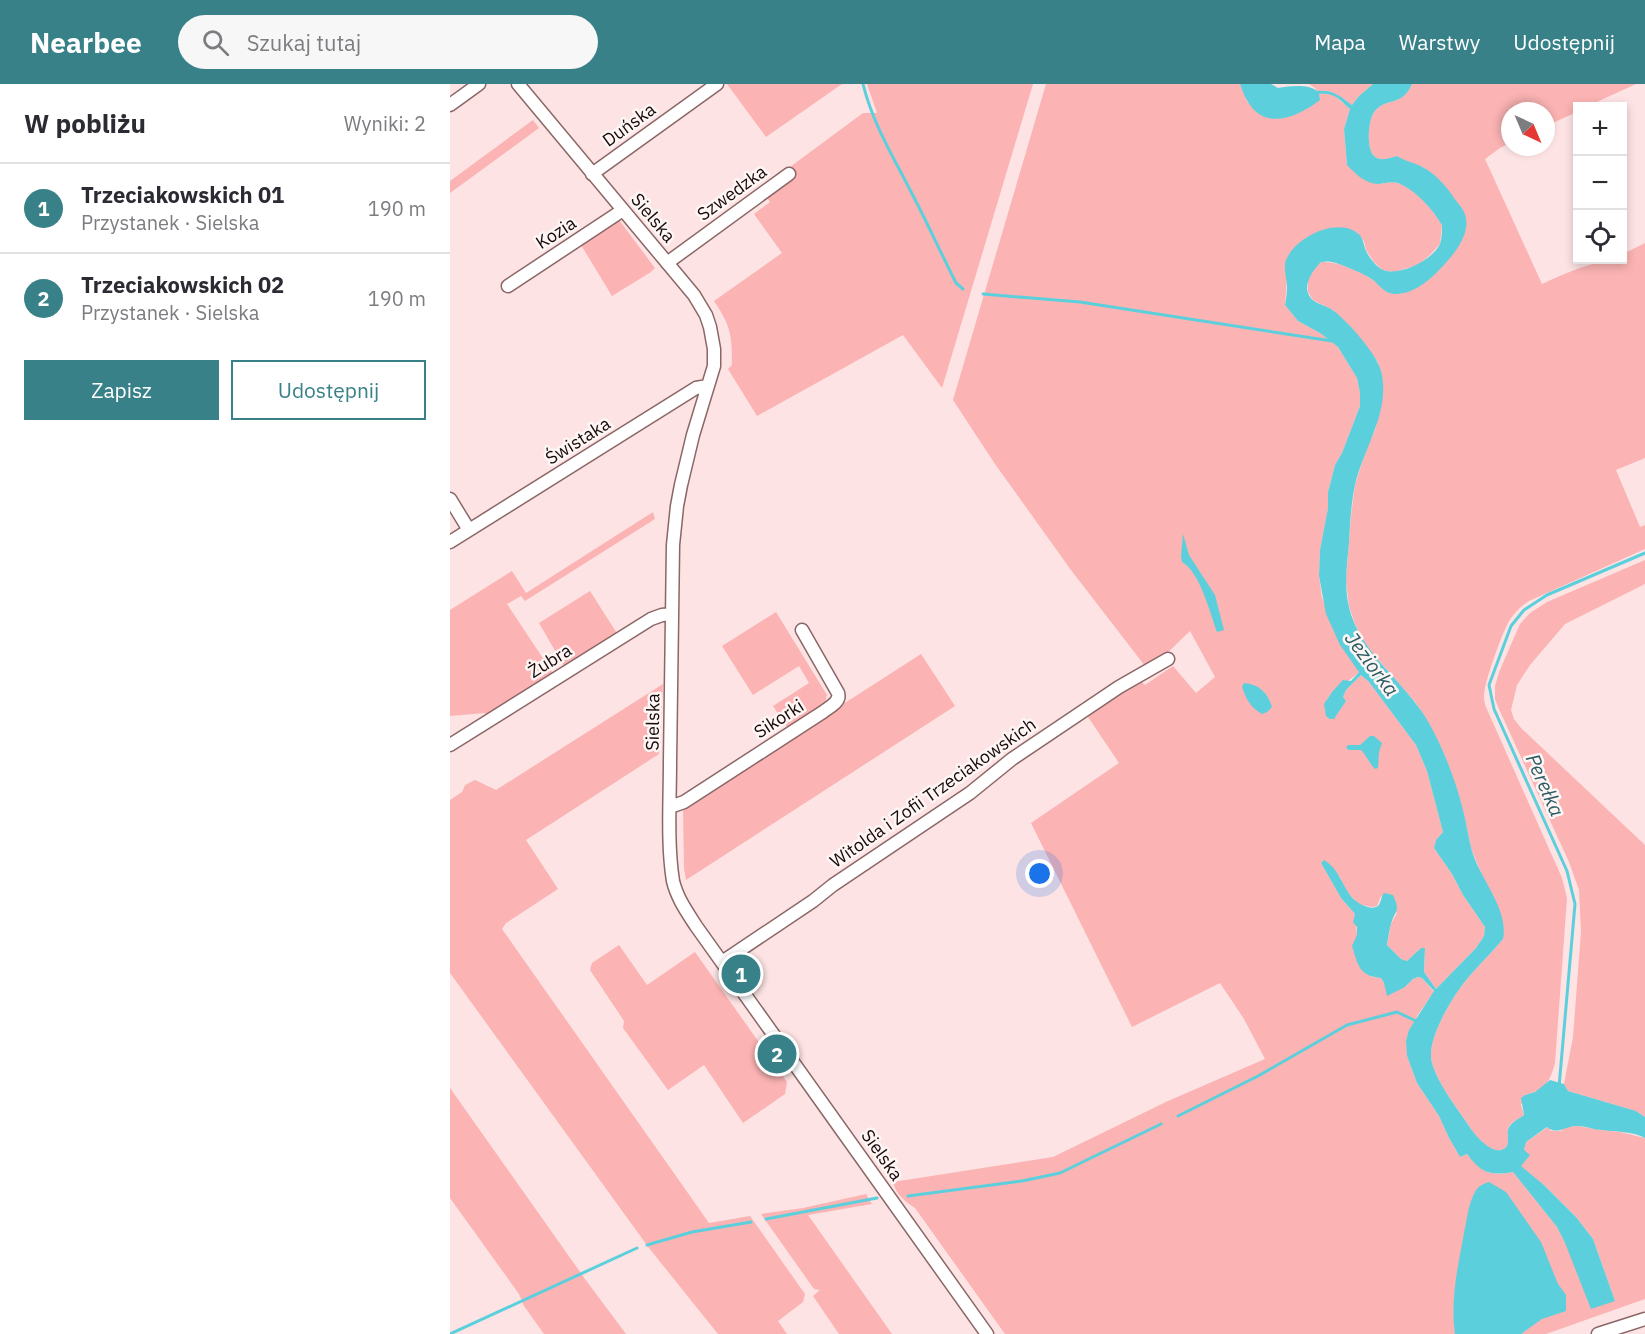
<!DOCTYPE html>
<html lang="pl">
<head>
<meta charset="utf-8">
<style>
	body { margin:0; font-family:"IBM Plex Sans",sans-serif; background:#f7f7f7; color:#2b2b33 }
	.controls { position:absolute; right:18px; top:18px; display:grid; overflow:hidden; border-radius:0px; box-shadow:0 3px 9px #0003 }
	.controls button { width:54px; height:54px; display:grid; place-items:center; padding:0; border:0; border-bottom:2px solid #e1e1e2; background:#fff; color:#2b2b33; font:30px sans-serif }
	.compass { position:absolute; left:1051px; top:18px; width:54px; height:54px; border-radius:50%; background:#fff; box-shadow:0 3px 9px #0003; rotate:136deg }
	.you { position:absolute; left:590px; top:790px; width:21px; height:21px; margin:-15px; border:4px solid #fff; border-radius:50%; background:#1a73e8; box-shadow:0 0 0 9px #1a73e833 }
	.badge { display:grid; place-items:center; width:39px; height:39px; border-radius:50%; background:#398188; color:#fff; font-size:20px; font-weight:700 }
	.pin { position:absolute; translate:-50% -50%; border:3px solid #fff; box-shadow:0 2px 6px #0006 }
	.list { margin:0; padding:0; list-style:none }
	h2 { display:flex; justify-content:space-between; align-items:center; height:78px; margin:0; padding:0 24px; font-size:26px }
	h2 small { font-size:20px; font-weight:400; color:#7c7c81 }
	.list li { display:grid; grid-template-columns:39px 1fr auto; gap:18px; align-items:center; box-sizing:border-box; height:90px; padding:0 24px; border-top:2px solid #e1e1e2 }
	.list b { display:block; font-size:22px; white-space:nowrap }
	.list p { margin:0; font-size:20px; white-space:nowrap; color:#7c7c81 }
	.list em { font-size:20px; font-style:normal; color:#7c7c81 }
	.actions { display:flex; gap:12px; padding:18px 24px }
	.actions a { flex:1; padding:14px 0; border:2px solid #398188; border-radius:0px; text-align:center; font-size:21px; color:#398188 }
	.actions .main { background:#398188; color:#fff }
	.icon { flex:none; width:33px; height:33px; fill:none; stroke:currentColor; stroke-width:2; stroke-linecap:round; stroke-linejoin:round }
	.map { position:relative; flex:none; width:1195px; height:1250px; overflow:hidden }
	header { display:flex; align-items:center; gap:36px; box-sizing:border-box; height:84px; padding:0 30px; background:#398188; color:#fff }
	header strong { font-size:28px }
	nav { display:flex; gap:33px; margin-inline-start:auto; font-size:21px }
	.search { width:420px; height:54px; background:#f7f7f7; display:flex; align-items:center; gap:15px; box-sizing:border-box; padding:0 21px; border-radius:33px; color:#7c7c81; font-size:22px }
	main { display:flex }
	aside { flex:1; background:#fff }
	.map>svg:first-child { display:block }
	.green { fill:#fbb3b3 }
	.water { fill:#5bd0dc }
	.lines { fill:none; stroke-linecap:round; stroke-linejoin:round }
	.stream { stroke:#5bd0dc; stroke-width:3 }
	.minor-casing { stroke:#8b6666; stroke-width:15 }
	.minor { stroke:#fff; stroke-width:12 }
	.labels { text-anchor:middle; stroke-width:5; stroke-linejoin:round; paint-order:stroke }
	.street-label { font-size:18px; fill:#160909; stroke:#fef5f5 }
	.water-label { font-size:20px; font-style:italic; fill:#2a5c62; stroke:#fef5f5 }
</style>
</head>
<body>
<header>
<strong>Nearbee</strong>
<div class="search"><svg class="icon" aria-label="search" viewBox="0 0 24 24"><circle cx="10" cy="10" r="6"/><path d="M15 15l6 6"/></svg>Szukaj tutaj</div>
<nav><a>Mapa</a><a>Warstwy</a><a>Udostępnij</a></nav>
</header>
<main>
<aside>
<h2>W pobliżu<small>Wyniki: 2</small></h2>
<ul class="list">
<li><span class="badge">1</span><div><b>Trzeciakowskich 01</b><p>Przystanek · Sielska</p></div><em>190 m</em></li>
<li><span class="badge">2</span><div><b>Trzeciakowskich 02</b><p>Przystanek · Sielska</p></div><em>190 m</em></li>
</ul>
<div class="actions"><a class="main">Zapisz</a><a>Udostępnij</a></div>
</aside>
<div class="map">
<svg width="1195" height="1250" viewBox="0 0 1195 1250">
	<rect width="100%" height="100%" fill="#fde3e3"/>
	<!-- green -->
	<path class="green" d="M 277,0 L 392,0 L 316,53 Z
		M 417,0 L 583,0 L 492,304 L 453,251 L 307,332 L 278,285 L 282,281 C 282,252 281,242 264,217 L 332,169 L 304,130 L 320,118 L 316,112 L 345,91 L 340,83 L 413,29 L 427,29 Z
		M 596,0 L 790,0 L 798,19 L 878,9 L 884,11 L 900,25 L 894,45 L 897,81 L 929,100 C 935,99 942,97 948,99 C 966,105 983,126 992,141 L 990,160 L 980,171 L 968,181 L 944,188 L 932,186 L 924,178 L 916,166 L 914,157 L 906,148 L 837,192 L 835,221 L 848,237 L 870,249 L 888,263 L 907,294 L 910,309 L 910,322 L 892,369 L 885,381 L 878,408 L 878,424 L 870,466 L 869,492 L 872,514 L 909,588 C 896,601 874,606 875,627 L 893,613 L 896,606 L 911,591 L 919,598 L 966,661 L 977,687 L 993,748 L 986,756 L 984,764 L 1002,790 L 1013,811 L 1035,843 L 1034,852 L 1026,864 L 986,905 L 974,888 L 975,868 L 971,864 L 957,877 L 951,875 L 937,861 L 941,840 L 947,829 L 931,812 L 927,822 C 921,825 916,820 911,822 L 896,807 L 890,793 L 871,779 L 891,814 L 905,830 L 907,851 L 922,893 L 931,894 L 934,899 L 955,903 L 963,895 L 968,893 L 972,894 L 984,908 L 967,932 L 957,972 L 967,999 L 989,1032 L 998,1052 L 1010,1073 L 1017,1070 C 1031,1088 1041,1093 1063,1088 L 1107,1143 L 1115,1159 L 1165,1217 L 1143,1155 L 1126,1133 L 1094,1101 L 1070,1082 L 1076,1058 L 1098,1043 L 1101,1047 L 1111,1047 L 1116,1043 L 1128,1042 L 1150,1046 L 1170,1048 L 1195,1054 L 1195,1215 L 1096,1250 L 555,1250 L 465,1124 C 454,1117 446,1110 443,1098 L 603,1073 L 718,1017 L 815,975 L 794,935 L 770,899 L 682,943 L 581,739 L 669,679 L 636,630 L 690,596 L 695,601 L 723,582 L 746,609 L 765,593 L 740,547 L 715,571 L 695,582 L 621,486 L 545,380 L 503,316 Z
		M 859,0 L 923,0 L 909,12 L 902,21 C 891,13 882,5 867,7 L 865,4 Z
		M 962,0 L 1186,0 L 1138,22 L 1128,22 L 1127,28 L 1096,42 L 1096,27 L 1060,27 L 1060,59 L 1050,64 L 1035,75 L 1092,200 C 1118,188 1144,176 1172,176 L 1173,170 L 1195,159 L 1195,374 L 1166,386 L 1190,443 L 1195,441 L 1195,465 L 1079,517 C 1071,522 1064,529 1059,537 C 1052,550 1033,600 1034,614 C 1034,616 1035,621 1036,623 L 1112,794 L 1117,814 L 1105,979 C 1100,998 1095,1006 1075,1011 L 1071,1021 L 1074,1031 C 1070,1034 1062,1038 1059,1042 C 1055,1050 1063,1063 1051,1066 C 1040,1070 1024,1050 1019,1042 C 1007,1024 988,1000 982,979 C 976,959 997,923 1008,907 C 1021,888 1039,872 1053,855 L 1035,798 L 1022,767 L 1011,719 L 994,670 L 976,635 L 966,619 L 915,561 L 905,540 L 899,522 L 896,496 L 901,432 L 905,401 L 916,366 L 925,346 L 933,309 L 928,278 L 908,252 L 883,226 L 863,216 L 858,208 L 858,196 L 864,185 L 871,178 C 887,177 907,186 920,194 C 934,203 934,211 953,209 L 1013,154 L 975,84 L 955,77 L 947,72 C 939,74 931,78 924,72 C 916,65 918,34 925,27 C 937,13 951,23 962,0 Z
		M 83,36 L 89,44 L 0,109 L 0,97 Z
		M 169,136 L 205,184 L 201,188 L 162,212 L 131,161 Z
		M 203,428 L 205,435 L 75,517 L 71,512 L 57,520 L 104,591 L 37,634 L 35,629 L 0,632 L 0,526 L 62,487 L 76,509 Z
		M 1195,476 L 1195,500 L 1115,540 L 1080,581 L 1067,601 L 1061,626 L 1064,635 L 1071,644 L 1195,761 L 1195,1033 L 1186,1027 L 1118,1007 L 1114,1000 L 1123,953 L 1131,848 L 1129,806 L 1119,778 L 1049,625 L 1045,615 L 1045,602 L 1049,588 L 1070,540 L 1080,529 L 1097,518 Z
		M 140,507 L 168,551 L 115,584 L 89,539 Z
		M 326,528 L 377,611 L 374,622 L 339,646 L 323,622 L 359,599 L 349,582 L 303,611 L 272,562 Z
		M 471,570 L 505,622 L 236,796 L 234,784 L 233,723 Z
		M 213,600 L 209,670 L 76,756 L 108,805 L 56,839 L 52,845 L 259,1139 L 300,1132 L 355,1210 L 353,1218 L 328,1237 L 337,1250 L 268,1250 L 199,1164 L 0,889 L 0,716 L 12,708 L 15,701 L 25,696 L 46,706 Z
		M 169,861 L 197,901 L 245,868 L 337,998 L 335,1010 L 293,1039 L 254,981 L 218,1006 L 173,944 L 174,937 L 140,886 L 142,879 Z
		M 0,1004 L 135,1195 L 176,1250 L 94,1250 L 74,1222 L 69,1210 L 0,1114 Z
		M 416,1110 L 422,1120 L 358,1131 L 442,1250 L 389,1250 L 363,1212 L 370,1206 L 364,1205 L 311,1130 L 353,1124 Z"/>
	<!-- water -->
	<path class="water" d="M 790,0 L 821,0 L 828,4 C 841,2 858,0 867,7 C 883,5 890,12 902,21 L 909,12 L 923,0 L 962,0 C 952,23 937,13 925,27 C 918,34 916,65 924,72 C 931,78 939,74 947,72 C 956,78 967,79 976,85 C 987,92 995,101 1002,111 C 1005,116 1010,121 1013,126 C 1024,146 1006,168 992,183 C 981,195 964,210 946,210 C 935,210 930,202 923,196 C 917,191 889,179 881,178 C 878,177 875,178 871,178 C 862,187 849,205 864,217 C 870,221 878,222 884,227 C 898,238 927,270 931,287 C 941,327 914,363 905,401 C 901,420 900,440 899,459 C 897,480 894,502 899,523 C 910,569 952,595 976,634 C 992,661 1004,692 1012,722 C 1016,737 1018,752 1022,767 C 1030,795 1059,825 1053,855 C 1039,872 1021,888 1008,907 C 997,923 976,959 982,979 C 988,1000 1007,1024 1019,1042 C 1024,1050 1040,1069 1051,1066 C 1063,1063 1055,1050 1059,1043 C 1062,1038 1070,1034 1074,1031 L 1071,1014 L 1075,1011 L 1085,1008 L 1100,996 L 1114,1000 L 1118,1007 L 1186,1027 L 1195,1033 L 1195,1054 C 1182,1047 1166,1048 1152,1046 C 1144,1046 1136,1042 1128,1042 C 1116,1041 1107,1052 1097,1043 L 1076,1058 L 1074,1066 L 1080,1071 L 1071,1082 L 1094,1101 L 1126,1133 L 1143,1155 L 1165,1217 L 1141,1225 L 1115,1159 L 1107,1143 L 1063,1088 C 1040,1092 1031,1089 1017,1070 L 1010,1073 L 998,1052 L 989,1032 L 967,999 L 957,972 L 956,957 L 959,946 L 984,907 L 972,894 L 968,893 L 963,895 L 955,903 L 937,912 L 934,899 L 931,894 C 909,892 908,881 902,862 L 907,851 L 907,843 L 903,838 L 905,830 L 891,814 L 871,779 L 874,776 C 895,788 892,816 918,823 C 922,824 925,824 928,822 C 931,819 931,813 934,809 L 943,811 C 951,828 945,826 941,840 C 939,847 938,855 937,861 L 951,875 L 957,877 L 971,864 L 975,864 L 974,888 L 986,905 L 1026,864 L 1034,852 L 1035,843 L 1013,811 L 1002,790 L 984,764 L 986,756 L 993,748 L 977,687 L 966,661 L 919,598 L 911,591 L 896,606 L 893,613 L 896,617 L 884,635 L 880,635 L 876,632 L 874,620 L 882,608 L 893,596 L 901,597 L 909,588 L 890,561 L 876,530 L 869,492 L 870,466 L 878,424 L 878,408 L 885,381 L 892,369 L 910,322 L 910,309 L 907,294 L 888,263 L 870,249 L 848,237 L 835,221 C 836,215 837,209 837,203 C 837,195 833,183 836,176 C 845,154 884,134 906,148 C 914,153 913,160 916,167 C 919,173 925,181 931,185 C 947,194 983,176 990,160 C 992,154 992,147 992,141 C 983,126 966,106 948,99 C 941,97 935,99 929,100 C 915,100 906,90 897,81 L 894,45 L 900,25 C 889,15 884,8 869,10 L 870,16 C 849,32 816,48 798,18 C 794,12 792,6 790,0 Z
		M 733,450 L 739,471 L 765,511 L 774,546 L 767,548 C 760,529 750,488 732,478 L 731,472 Z
		M 794,599 C 809,600 818,609 822,623 L 817,628 L 812,630 C 801,624 796,615 792,603 Z
		M 920,652 L 924,652 L 932,659 L 929,668 L 928,684 L 925,685 C 919,679 917,672 911,666 L 899,666 L 896,664 L 898,661 L 910,661 Z
		M 1039,1098 L 1056,1108 L 1091,1158 L 1108,1200 L 1116,1211 L 1116,1227 L 1092,1235 L 1071,1250 L 1005,1250 C 1000,1216 1008,1182 1014,1149 C 1017,1136 1018,1120 1025,1108 C 1028,1102 1033,1100 1039,1098 Z"/>
	<g class="lines">
		<!-- stream -->
		<path class="stream" d="M 413,0 C 422,37 441,69 458,102 C 475,134 490,167 506,199 L 513,205
			M 533,210 L 630,218 L 882,257
			M 1109,1003 L 1125,820 L 1117,787 L 1044,625 L 1039,601 L 1061,542 L 1074,526 L 1097,511 L 1195,469
			M 728,1032 L 808,992 L 897,941 L 947,928 L 966,937
			M 458,1112 L 572,1097 L 610,1089 L 711,1040
			M 316,1135 L 427,1114
			M 197,1161 L 242,1148 L 301,1138
			M 0,1250 L 187,1164"/>
		<defs>
			<path id="minor" d="M 68,0 L 244,211 L 256,231 L 260,243 L 264,265 L 264,282 L 243,351 L 231,401 L 227,422 L 223,461 C 222,533 221,606 220,678 C 220,716 217,760 223,797 C 227,814 237,828 246,842 L 537,1250
				M 0,21 L 29,0
				M 142,90 L 267,0
				M 217,179 L 339,90
				M 58,202 L 173,126
				M 0,415 L 19,446
				M 0,458 L 246,304 L 258,302
				M 0,661 L 201,535 L 212,531 L 222,530
				M 220,723 L 234,718 L 373,628 C 379,623 391,618 388,609 L 352,546
				M 272,878 L 363,817 L 383,801 L 520,709 L 562,675 L 669,603 L 718,575
				M 1148,1250 L 1195,1235"/>
		</defs>
		<!-- minor casing -->
		<use href="#minor" class="minor-casing"/>
		<!-- minor -->
		<use href="#minor" class="minor"/>
	</g>
	<g class="labels">
		<!-- street labels -->
		<g class="street-label">
			<text transform="translate(179 41) rotate(-36)" y="6">Duńska</text>
			<text transform="translate(282 109) rotate(-36)" y="6">Szwedzka</text>
			<text transform="translate(203 134) rotate(50)" y="6">Sielska</text>
			<text transform="translate(106 149) rotate(-33)" y="6">Kozia</text>
			<text transform="translate(128 357) rotate(-32)" y="6">Świstaka</text>
			<text transform="translate(100 577) rotate(-32)" y="6">Żubra</text>
			<text transform="translate(329 635) rotate(-33)" y="6">Sikorki</text>
			<text transform="translate(203 638) rotate(-89)" y="6">Sielska</text>
			<text transform="translate(483 709) rotate(-35)" y="6">Witolda i Zofii Trzeciakowskich</text>
			<text transform="translate(432 1071) rotate(55)" y="6">Sielska</text>
		</g>
		<!-- water labels -->
		<g class="water-label">
			<text transform="translate(922 580) rotate(53)" y="7">Jeziorka</text>
			<text transform="translate(1095 701) rotate(66)" y="7">Perełka</text>
		</g>
	</g>
</svg>
<div class="controls">
<button>+</button>
<button>−</button>
<button><svg class="icon" aria-label="locate" viewBox="0 0 24 24"><circle cx="12" cy="12" r="6"/><path d="M12 2v4M12 18v4M2 12h4M18 12h4"/></svg></button>
</div>
<svg class="compass" viewBox="-18 -18 36 36"><path d="M0-13l5 13h-10z" fill="#e53935"/><path d="M0 13l5-13h-10z" fill="#7c7c81"/></svg>
<div class="you"></div>
<div class="pin badge" style="left:291px;top:890px">1</div>
<div class="pin badge" style="left:327px;top:970px">2</div>
</div>
</main>
</body>
</html>
